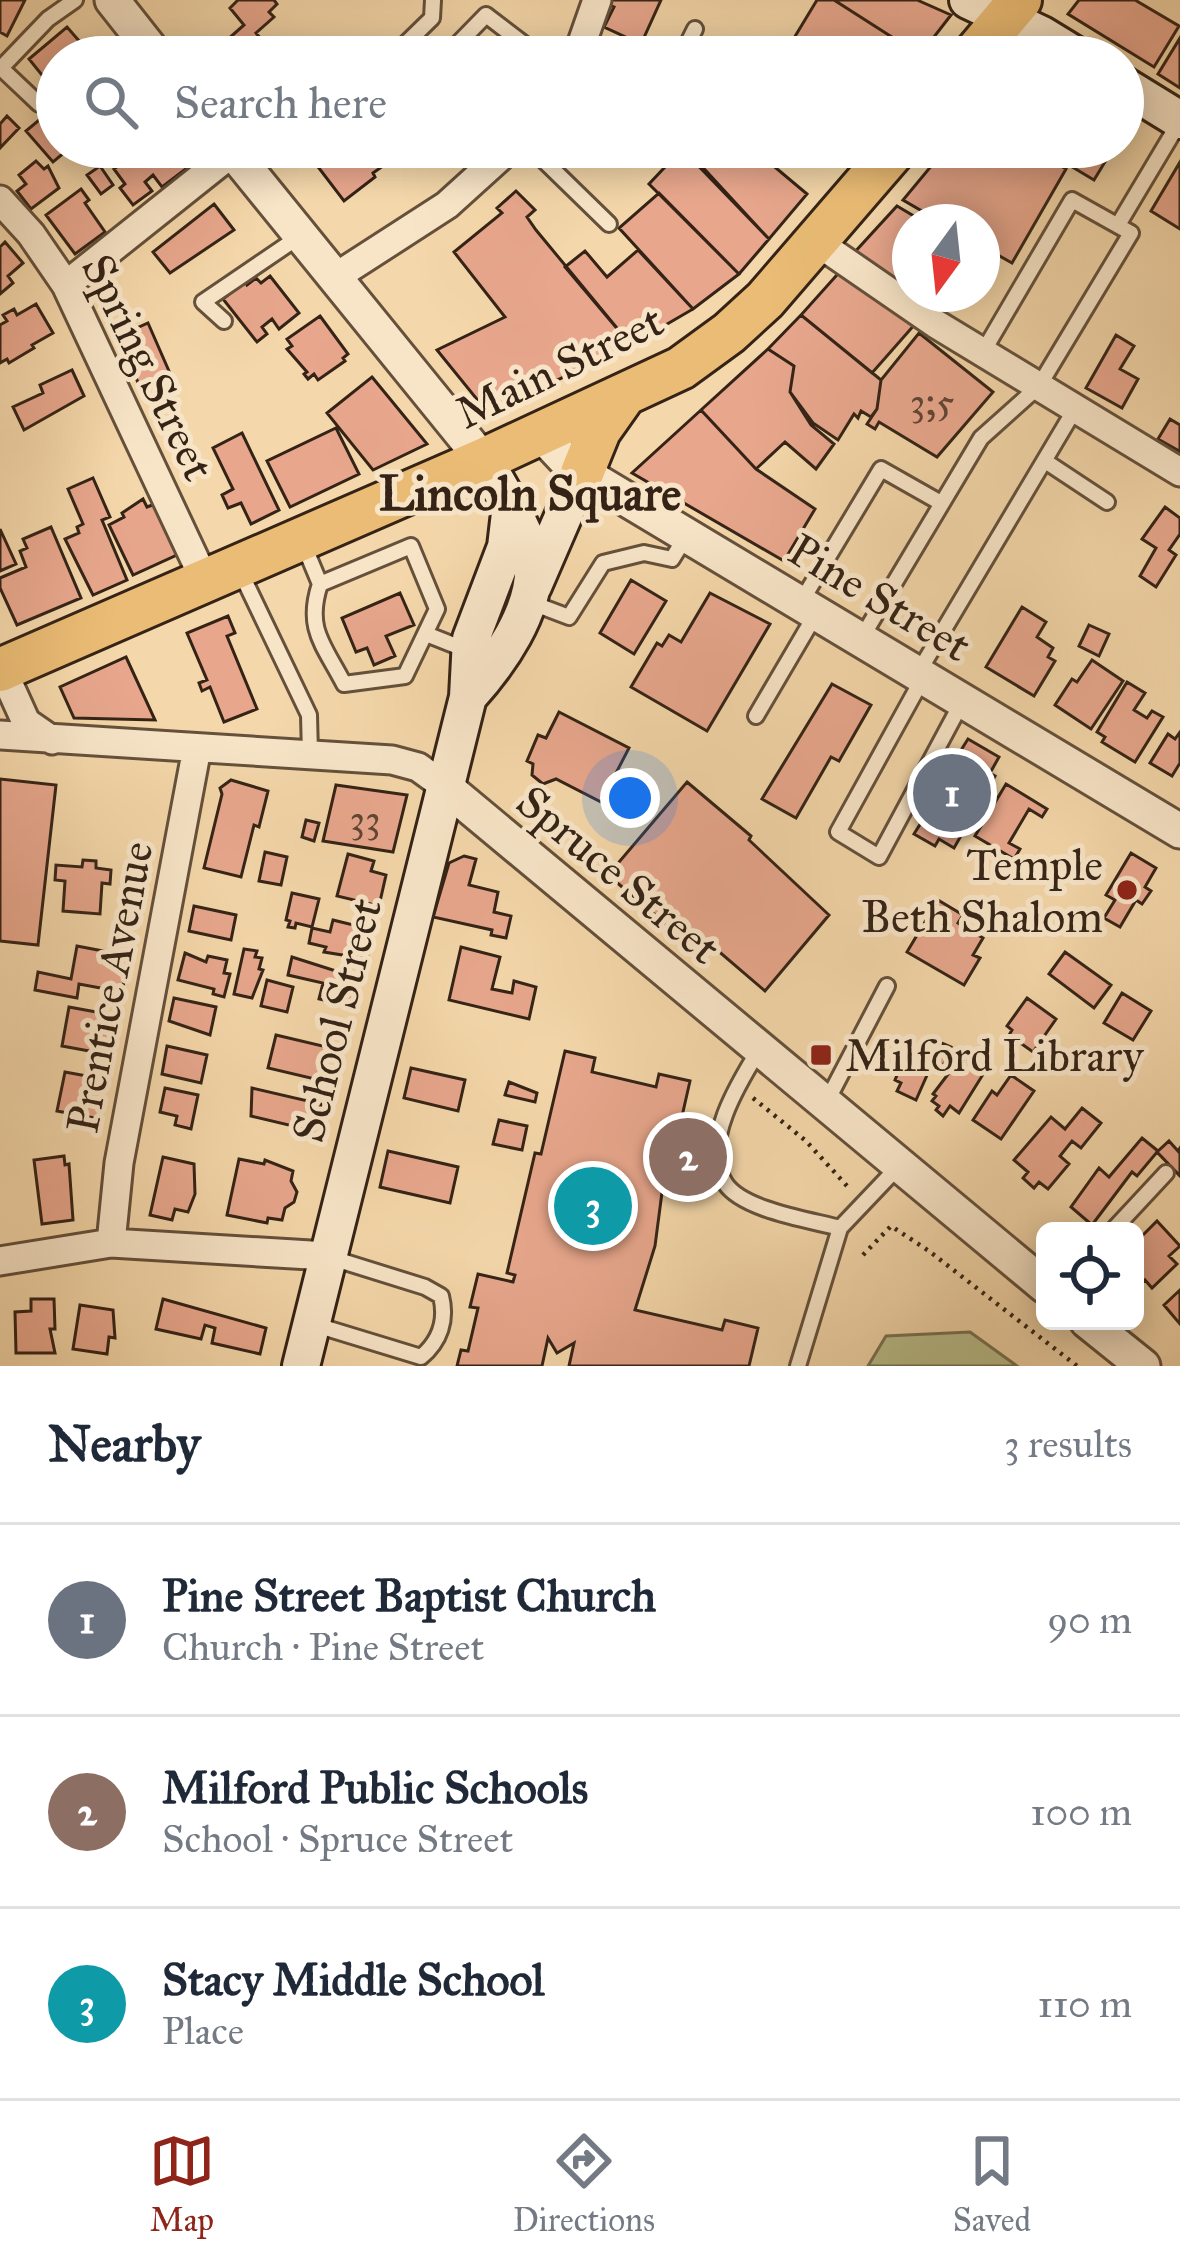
<!DOCTYPE html>
<html lang="en">
<head>
<meta charset="utf-8">
<style>
	body { margin:0; font-family:"IM FELL Great Primer",serif; background:#f2f2f3; color:#1f2937 }
	.controls { position:absolute; right:36px; bottom:36px; display:grid; overflow:hidden; border-radius:18px; box-shadow:0 6px 30px #0003 }
	.controls button { width:108px; height:108px; display:grid; place-items:center; padding:0; border:0; border-bottom:3px solid #e0e1e3; background:#fff; color:#1f2937; font:60px sans-serif }
	.compass { position:absolute; left:892px; top:204px; width:108px; height:108px; border-radius:50%; background:#fff; box-shadow:0 6px 30px #0003; rotate:195deg }
	.you { position:absolute; left:630px; top:798px; width:42px; height:42px; margin:-30px; border:9px solid #fff; border-radius:50%; background:#1a73e8; box-shadow:0 0 0 18px #1a73e833 }
	.badge { display:grid; place-items:center; width:78px; height:78px; border-radius:50%; background:#8f2418; color:#fff; font-size:39px; font-weight:700 }
	.pin { position:absolute; translate:-50% -50%; border:6px solid #fff; box-shadow:0 3px 12px #0006 }
	.list { margin:0; padding:0; list-style:none }
	h2 { display:flex; justify-content:space-between; align-items:center; height:156px; margin:0; padding:0 48px; font-size:51px }
	h2 small { font-size:39px; font-weight:400; color:#747a83 }
	.list li { display:grid; grid-template-columns:78px 1fr auto; gap:36px; align-items:center; box-sizing:border-box; height:192px; padding:0 48px; border-top:3px solid #e0e1e3 }
	.list b { display:block; font-size:45px; white-space:nowrap }
	.list p { margin:0; font-size:39px; white-space:nowrap; color:#747a83 }
	.list em { font-size:39px; font-style:normal; color:#747a83 }
	.icon { flex:none; width:66px; height:66px; fill:none; stroke:currentColor; stroke-width:2; stroke-linecap:round; stroke-linejoin:round }
	.map { position:relative; flex:none; width:1180px; height:1366px; overflow:hidden }
	.search { position:absolute; background:#fff; box-shadow:0 6px 30px #0003; left:36px; right:36px; top:36px; height:132px; display:flex; align-items:center; gap:30px; box-sizing:border-box; padding:0 42px; border-radius:66px; color:#747a83; font-size:45px }
	.sheet { height:732px; background:#fff }
	nav { display:flex; justify-content:space-around; align-items:center; box-sizing:border-box; height:168px; border-top:3px solid #e0e1e3; background:#fff; font-size:33px; color:#747a83 }
	nav a { display:grid; justify-items:center; gap:6px }
	nav .on { color:#8f2418 }
	.map>svg:first-child { display:block }
	.green { fill:#b8bf8b; stroke:#767150; stroke-width:3 }
	.building { fill:#e8a78d; stroke:#342316; stroke-width:3 }
	.lines { fill:none; stroke-linecap:round; stroke-linejoin:round }
	.service-casing { stroke:#64503b; stroke-width:20 }
	.minor-casing { stroke:#64503b; stroke-width:33 }
	.tertiary-casing { stroke:#64503b; stroke-width:39 }
	.secondary-casing { stroke:#342316; stroke-width:42 }
	.primary-casing { stroke:#342316; stroke-width:48 }
	.path { stroke:#342316; stroke-width:4.5; stroke-dasharray:3 6; stroke-linecap:butt }
	.service { stroke:#f8e5c8; stroke-width:14 }
	.minor { stroke:#f8e5c8; stroke-width:27 }
	.tertiary { stroke:#f8e5c8; stroke-width:33 }
	.secondary { stroke:#f8e5c8; stroke-width:36 }
	.primary { stroke:#eabc75; stroke-width:42 }
	.poi-dot { fill:#8f2418; stroke:#f8e5c8; stroke-width:4.5 }
	.labels { text-anchor:middle; stroke-width:10; stroke-linejoin:round; paint-order:stroke }
	.number-label { font-size:39px; fill:#614434 }
	.street-label { font-size:45px; fill:#342316; stroke:#f8e5c8 }
	.poi-label { font-size:45px; fill:#342316; stroke:#f8e5c8; text-anchor:end }
	.neighbourhood-label { font-size:48px; font-weight:bold; fill:#342316; stroke:#f8e5c8 }
</style>
</head>
<body>
<div class="map">
<svg width="1180" height="1366" viewBox="0 0 1180 1366">
	<rect width="100%" height="100%" fill="#f4d7aa"/>
	<filter id="stains"><feTurbulence type="fractalNoise" baseFrequency=".00167" numOctaves="4"/><feColorMatrix values="0 0 0 0 .2 0 0 0 0 .09 0 0 0 0 .02 0 0 0 .5 -.17"/></filter>
	<radialGradient id="worn" r=".72"><stop offset=".6" stop-color="#630" stop-opacity="0"/><stop offset="1" stop-color="#630" stop-opacity=".3"/></radialGradient>
	<!-- green -->
	<path class="green" d="M 970,1332 L 1017,1366 L 868,1366 L 886,1336 Z"/>
	<!-- building -->
	<path class="building" d="M 0,0 L 25,0 L 7,36 L 0,32 Z
		M 238,0 L 274,0 L 277,4 L 269,12 L 274,17 L 256,33 L 267,46 L 255,57 L 229,57 L 219,47 L 244,25 L 230,8 Z
		M 607,0 L 661,0 L 641,44 L 604,27 L 614,7 L 605,3 Z
		M 817,0 L 834,0 L 920,55 L 802,57 L 788,48 Z
		M 834,0 L 917,0 L 951,15 L 920,55 Z
		M 1079,0 L 1135,0 L 1179,26 L 1154,67 L 1068,14 Z
		M 67,27 L 93,57 L 57,57 L 54,90 L 29,59 Z
		M 769,38 L 788,48 L 802,57 L 753,57 Z
		M 1180,38 L 1180,88 L 1158,74 Z
		M 51,110 L 57,117 L 57,147 L 71,147 L 53,162 L 26,131 Z
		M 7,116 L 19,128 L 0,148 L 0,124 Z
		M 137,147 L 177,147 L 191,165 L 162,187 L 153,175 L 145,182 L 152,191 L 133,205 L 120,188 L 125,184 L 114,169 L 136,153 Z
		M 327,147 L 388,147 L 376,156 L 383,166 L 373,173 L 375,177 L 344,201 L 312,159 Z
		M 684,147 L 751,147 L 807,194 L 769,239 Z
		M 814,147 L 846,147 L 834,162 Z
		M 947,147 L 1029,147 L 1066,169 L 1012,263 L 982,246 L 982,222 L 941,222 L 903,200 Z
		M 1039,147 L 1114,147 L 1094,180 Z
		M 682,149 L 769,239 L 739,274 L 649,184 Z
		M 36,161 L 44,169 L 48,166 L 59,188 L 31,209 L 17,191 L 26,184 L 19,175 Z
		M 1180,162 L 1180,229 L 1151,211 Z
		M 100,166 L 113,185 L 101,194 L 87,175 Z
		M 81,189 L 89,200 L 85,203 L 105,232 L 75,254 L 46,215 Z
		M 516,191 L 535,210 L 527,217 L 536,230 L 631,345 L 488,413 L 437,350 L 505,317 L 454,252 L 502,213 L 497,208 Z
		M 659,193 L 739,274 L 693,309 L 619,228 Z
		M 214,204 L 234,230 L 170,273 L 153,252 Z
		M 897,206 L 924,222 L 910,222 L 910,291 L 853,254 Z
		M 5,242 L 23,263 L 8,276 L 13,283 L 0,294 L 0,247 Z
		M 638,250 L 693,309 L 631,345 L 565,267 L 585,251 L 607,277 Z
		M 844,267 L 916,323 L 872,373 L 801,315 Z
		M 270,276 L 299,313 L 279,329 L 272,319 L 262,327 L 267,334 L 257,342 L 223,299 L 245,281 L 247,285 L 256,278 L 261,283 Z
		M 36,304 L 53,333 L 32,345 L 34,348 L 9,363 L 7,359 L 0,363 L 0,325 L 7,321 L 3,315 L 14,309 L 17,315 Z
		M 801,315 L 881,380 L 877,409 L 871,417 L 861,411 L 858,418 L 854,414 L 838,440 L 813,423 L 790,392 L 794,366 L 768,349 Z
		M 320,316 L 348,354 L 343,358 L 345,361 L 318,380 L 314,374 L 308,379 L 304,374 L 307,372 L 287,349 L 292,346 L 287,339 Z
		M 148,323 L 172,378 L 142,391 L 117,337 Z
		M 919,333 L 993,392 L 937,457 L 879,422 L 875,429 L 867,424 L 877,409 L 881,380 Z
		M 1116,335 L 1134,346 L 1120,369 L 1138,379 L 1122,408 L 1086,388 Z
		M 768,349 L 794,366 L 790,392 L 811,425 L 834,444 L 816,469 L 785,442 L 756,469 L 701,410 Z
		M 72,370 L 84,396 L 24,430 L 13,407 L 43,393 L 40,385 Z
		M 372,377 L 427,444 L 373,470 L 327,413 Z
		M 701,410 L 756,469 L 815,509 L 784,561 L 632,473 Z
		M 1170,419 L 1180,425 L 1180,459 L 1176,456 L 1179,451 L 1158,439 Z
		M 336,428 L 359,474 L 290,507 L 267,461 Z
		M 242,433 L 279,510 L 251,524 L 241,503 L 228,508 L 222,495 L 233,489 L 213,448 Z
		M 93,478 L 110,517 L 102,520 L 127,580 L 93,595 L 65,539 L 79,533 L 77,527 L 83,524 L 68,489 Z
		M 143,499 L 147,507 L 155,504 L 179,554 L 133,575 L 109,525 L 124,517 L 122,513 Z
		M 1165,507 L 1180,518 L 1180,534 L 1169,550 L 1176,555 L 1156,587 L 1140,576 L 1156,548 L 1142,539 Z
		M 51,527 L 81,598 L 17,625 L 0,588 L 0,578 L 26,567 L 20,551 L 27,548 L 23,539 Z
		M 0,529 L 16,564 L 0,571 Z
		M 631,580 L 666,601 L 634,654 L 600,633 Z
		M 400,593 L 414,625 L 386,636 L 395,656 L 374,665 L 367,648 L 356,652 L 342,618 Z
		M 710,593 L 770,624 L 707,731 L 631,687 L 657,643 L 662,646 L 669,635 L 681,642 Z
		M 1022,607 L 1046,622 L 1037,637 L 1053,648 L 1048,657 L 1055,661 L 1034,696 L 986,667 Z
		M 228,616 L 235,633 L 227,636 L 257,709 L 224,722 L 210,687 L 202,691 L 199,683 L 207,680 L 187,633 Z
		M 1089,625 L 1109,634 L 1099,656 L 1079,646 Z
		M 126,657 L 155,720 L 74,718 L 60,687 Z
		M 1092,660 L 1123,681 L 1091,729 L 1055,705 L 1072,679 L 1077,682 Z
		M 1127,682 L 1145,693 L 1134,710 L 1147,718 L 1152,711 L 1163,717 L 1135,762 L 1102,742 L 1105,737 L 1097,732 Z
		M 832,684 L 871,705 L 839,761 L 831,757 L 796,818 L 762,799 Z
		M 559,712 L 629,748 L 601,802 L 556,779 L 543,784 L 532,775 L 533,764 L 527,761 L 538,735 L 546,738 Z
		M 1180,732 L 1180,763 L 1172,776 L 1150,763 L 1168,734 L 1175,739 Z
		M 968,739 L 999,757 L 990,773 L 995,776 L 954,848 L 939,839 L 935,846 L 914,834 L 924,818 L 908,809 L 944,747 L 958,755 Z
		M 0,779 L 56,785 L 38,945 L 0,941 Z
		M 231,780 L 268,791 L 259,827 L 254,825 L 241,877 L 204,868 L 222,794 L 220,788 Z
		M 687,782 L 751,836 L 749,840 L 829,915 L 765,991 L 709,943 L 701,954 L 608,875 Z
		M 1006,784 L 1047,809 L 1042,817 L 1029,809 L 1009,843 L 1020,849 L 1014,859 L 975,836 Z
		M 336,785 L 407,795 L 393,852 L 323,841 Z
		M 306,820 L 319,823 L 314,841 L 302,837 Z
		M 265,852 L 287,857 L 281,885 L 259,881 Z
		M 1131,853 L 1156,868 L 1145,887 L 1151,891 L 1142,904 L 1136,900 L 1120,927 L 1104,918 L 1115,900 L 1106,895 Z
		M 348,854 L 374,861 L 371,871 L 386,875 L 379,906 L 337,896 Z
		M 464,856 L 476,859 L 469,885 L 498,892 L 494,912 L 511,916 L 506,938 L 491,935 L 492,930 L 433,917 L 449,863 Z
		M 83,860 L 96,861 L 96,868 L 111,870 L 110,884 L 102,883 L 100,914 L 63,911 L 65,881 L 55,880 L 56,865 L 82,867 Z
		M 292,893 L 319,899 L 312,927 L 296,923 L 295,928 L 288,927 L 290,921 L 286,920 Z
		M 938,900 L 963,915 L 958,923 L 983,938 L 973,955 L 980,958 L 964,985 L 907,952 Z
		M 194,906 L 236,915 L 231,940 L 189,931 Z
		M 333,920 L 374,930 L 367,959 L 324,952 L 326,947 L 309,943 L 312,928 L 330,932 Z
		M 77,946 L 129,956 L 122,992 L 79,984 L 77,998 L 35,990 L 38,972 L 71,979 Z
		M 461,947 L 500,957 L 492,989 L 512,993 L 514,981 L 536,987 L 529,1019 L 449,1000 Z
		M 244,949 L 257,951 L 255,957 L 262,958 L 259,969 L 263,970 L 252,998 L 234,994 Z
		M 1065,952 L 1111,985 L 1094,1008 L 1049,974 Z
		M 185,953 L 206,962 L 208,956 L 227,960 L 224,973 L 230,974 L 224,997 L 213,994 L 214,989 L 178,980 Z
		M 292,957 L 358,978 L 352,1007 L 319,999 L 323,983 L 288,975 Z
		M 267,980 L 293,987 L 287,1012 L 261,1006 Z
		M 1122,993 L 1151,1011 L 1133,1040 L 1104,1023 Z
		M 174,998 L 216,1007 L 210,1035 L 169,1021 Z
		M 1027,998 L 1056,1019 L 1033,1052 L 1009,1035 L 1012,1030 L 1007,1026 Z
		M 69,1007 L 118,1016 L 111,1055 L 62,1046 Z
		M 276,1035 L 327,1047 L 319,1080 L 268,1068 Z
		M 932,1039 L 951,1047 L 942,1068 L 932,1064 L 916,1100 L 897,1091 L 901,1083 L 895,1080 L 907,1052 L 924,1060 Z
		M 167,1046 L 207,1055 L 201,1083 L 162,1074 Z
		M 565,1051 L 595,1058 L 592,1072 L 656,1087 L 659,1074 L 690,1081 L 668,1178 L 664,1177 L 655,1246 L 635,1310 L 722,1330 L 725,1320 L 758,1328 L 749,1366 L 569,1366 L 574,1343 L 557,1353 L 548,1338 L 542,1366 L 457,1366 L 461,1350 L 468,1351 L 478,1308 L 470,1307 L 478,1274 L 513,1282 L 515,1275 L 507,1273 L 535,1153 L 541,1154 Z
		M 968,1054 L 987,1068 L 959,1113 L 950,1106 L 943,1116 L 936,1110 L 939,1106 L 932,1101 L 936,1096 L 933,1094 L 955,1065 L 958,1068 Z
		M 411,1068 L 465,1080 L 458,1111 L 404,1098 Z
		M 65,1072 L 103,1079 L 100,1119 L 57,1111 Z
		M 1011,1075 L 1034,1091 L 1001,1139 L 973,1120 L 992,1091 L 997,1095 Z
		M 509,1082 L 537,1093 L 535,1102 L 505,1095 Z
		M 165,1088 L 198,1095 L 191,1129 L 175,1125 L 177,1116 L 160,1112 Z
		M 252,1088 L 321,1104 L 314,1131 L 251,1116 Z
		M 1082,1108 L 1101,1123 L 1081,1148 L 1072,1141 L 1060,1156 L 1069,1164 L 1048,1189 L 1039,1182 L 1034,1188 L 1023,1178 L 1028,1172 L 1014,1160 L 1051,1117 L 1065,1129 Z
		M 499,1120 L 527,1126 L 522,1150 L 493,1144 Z
		M 1142,1138 L 1158,1151 L 1137,1176 L 1132,1172 L 1092,1225 L 1071,1207 L 1099,1168 L 1109,1177 Z
		M 1169,1141 L 1178,1151 L 1180,1148 L 1180,1176 L 1157,1152 Z
		M 388,1151 L 458,1167 L 450,1203 L 380,1187 Z
		M 64,1156 L 65,1165 L 69,1164 L 73,1220 L 42,1224 L 34,1160 Z
		M 163,1157 L 194,1164 L 195,1194 L 188,1212 L 175,1209 L 172,1220 L 150,1215 Z
		M 239,1159 L 264,1164 L 265,1160 L 293,1171 L 291,1181 L 297,1192 L 294,1202 L 285,1208 L 282,1220 L 268,1218 L 267,1223 L 227,1215 Z
		M 1157,1221 L 1180,1246 L 1169,1256 L 1177,1264 L 1152,1288 L 1145,1280 L 1140,1285 L 1135,1280 L 1135,1243 Z
		M 1180,1290 L 1180,1324 L 1164,1305 Z
		M 31,1299 L 54,1299 L 55,1329 L 50,1329 L 55,1353 L 16,1353 L 15,1312 L 31,1311 Z
		M 163,1299 L 266,1328 L 260,1354 L 212,1343 L 215,1328 L 205,1325 L 201,1339 L 156,1329 Z
		M 80,1305 L 113,1310 L 115,1338 L 109,1337 L 107,1354 L 73,1349 Z"/>
	<g class="lines">
		<defs>
			<path id="service" d="M 392,57 L 432,18 L 433,0
				M 445,57 L 486,15 L 541,57
				M 681,57 L 695,29
				M 39,104 L 1,68 L 48,19 L 75,0
				M 530,147 L 609,224
				M 246,168 L 274,147
				M 1118,225 L 1180,121
				M 224,321 L 203,302 L 300,236
				M 1045,461 L 1107,502
				M 303,543 L 320,584 C 305,629 324,645 344,684 L 405,676 L 437,609 L 411,546 L 320,584
				M 240,571 L 309,715 L 310,754
				M 801,602 L 881,469 L 941,503
				M 532,603 L 569,617 L 603,563 L 644,553 L 672,559 L 685,538
				M 426,634 L 469,651
				M 861,639 L 981,438 L 1039,386 L 1131,233 L 1072,200 L 983,352
				M 918,673 L 1075,409
				M 924,676 L 838,832 L 879,857 L 962,702
				M 756,716 L 817,612
				M 759,1050 C 739,1082 700,1145 725,1183 C 742,1210 810,1220 840,1228
				M 827,1101 L 887,986
				M 1112,1231 L 1166,1173
				M 316,1325 L 421,1357 C 440,1341 447,1320 441,1296 L 425,1287 L 332,1258
				M 798,1366 L 840,1228 L 898,1167"/>
			<path id="minor" d="M 577,57 L 597,0
				M 0,200 L 31,234 L 66,285 L 205,581
				M 817,242 L 936,324 L 1180,472
				M 334,278 L 447,205 L 511,147
				M 66,285 L 233,152
				M 2,669 L 26,722 L 52,740
				M 0,735 L 392,760 L 418,767 L 443,785
				M 111,1243 L 119,1163 L 197,748
				M 0,1261 L 111,1243 L 327,1256"/>
			<path id="tertiary" d="M 112,0 L 157,57
				M 229,147 L 483,460
				M 541,434 L 571,466 L 1180,831
				M 443,785 L 1045,1286
				M 1087,1321 L 1143,1366"/>
			<path id="secondary" d="M 968,0 L 1042,35 L 1078,57
				M 1123,85 L 1180,120
				M 533,586 L 582,473
				M 468,697 C 498,664 537,610 533,562 C 530,539 497,481 483,460
				M 301,1366 L 468,697 L 471,639 L 506,547 L 510,513"/>
			<path id="primary" d="M 972,57 L 1020,0
				M 582,473 L 599,431 L 623,397
				M 0,670 L 483,460 L 681,368 L 729,333 L 765,300 L 897,147"/>
		</defs>
		<!-- service casing -->
		<use href="#service" class="service-casing"/>
		<!-- minor casing -->
		<use href="#minor" class="minor-casing"/>
		<!-- tertiary casing -->
		<use href="#tertiary" class="tertiary-casing"/>
		<!-- secondary casing -->
		<use href="#secondary" class="secondary-casing"/>
		<!-- primary casing -->
		<use href="#primary" class="primary-casing"/>
		<!-- path -->
		<path class="path" d="M 753,1098 L 806,1141 L 848,1187
			M 863,1255 L 891,1226 L 929,1251 L 1077,1366"/>
		<!-- service -->
		<use href="#service" class="service"/>
		<!-- minor -->
		<use href="#minor" class="minor"/>
		<!-- tertiary -->
		<use href="#tertiary" class="tertiary"/>
		<!-- secondary -->
		<use href="#secondary" class="secondary"/>
		<!-- primary -->
		<use href="#primary" class="primary"/>
	</g>
	<!-- markers -->
	<g class="poi-dot">
		<circle cx="1127" cy="890" r="12"/>
		<rect x="809" y="1043" width="24" height="24" rx="6"/>
	</g>
	<g class="labels">
		<!-- number labels -->
		<g class="number-label">
			<text x="932" y="415">3;5</text>
			<text x="365" y="832">33</text>
		</g>
		<!-- street labels -->
		<g class="street-label">
			<text transform="translate(559 366) rotate(-26)" y="16">Main Street</text>
			<text transform="translate(149 367) rotate(64)" y="16">Spring Street</text>
			<text transform="translate(880 597) rotate(31)" y="16">Pine Street</text>
			<text transform="translate(619 874) rotate(40)" y="16">Spruce Street</text>
			<text transform="translate(109 987) rotate(-79)" y="16">Prentice Avenue</text>
			<text transform="translate(336 1020) rotate(-76)" y="16">School Street</text>
		</g>
		<!-- poi labels -->
		<g class="poi-label">
			<text x="1103" y="880">Temple<tspan x="1103" dy="52">Beth Shalom</tspan></text>
			<text x="845" y="1071" text-anchor="start">Milford Library</text>
		</g>
		<!-- neighbourhood labels -->
		<g class="neighbourhood-label">
			<text x="530" y="510">Lincoln Square</text>
		</g>
	</g>
	<rect width="100%" height="100%" filter="url(#stains)"/>
	<rect width="100%" height="100%" fill="url(#worn)"/>
</svg>
<div class="controls">
<button><svg class="icon" aria-label="locate" viewBox="0 0 24 24"><circle cx="12" cy="12" r="6"/><path d="M12 2v4M12 18v4M2 12h4M18 12h4"/></svg></button>
</div>
<svg class="compass" viewBox="-18 -18 36 36"><path d="M0-13l5 13h-10z" fill="#e53935"/><path d="M0 13l5-13h-10z" fill="#747a83"/></svg>
<div class="you"></div>
<div class="pin badge" style="left:952px;top:793px;background:#6b7280">1</div>
<div class="pin badge" style="left:688px;top:1157px;background:#8d6e63">2</div>
<div class="pin badge" style="left:593px;top:1206px;background:#0f9aa8">3</div>
<div class="search"><svg class="icon" aria-label="search" viewBox="0 0 24 24"><circle cx="10" cy="10" r="6"/><path d="M15 15l6 6"/></svg>Search here</div>
</div>
<section class="sheet">
<h2>Nearby<small>3 results</small></h2>
<ul class="list">
<li><span class="badge" style="background:#6b7280">1</span><div><b>Pine Street Baptist Church</b><p>Church · Pine Street</p></div><em>90 m</em></li>
<li><span class="badge" style="background:#8d6e63">2</span><div><b>Milford Public Schools</b><p>School · Spruce Street</p></div><em>100 m</em></li>
<li><span class="badge" style="background:#0f9aa8">3</span><div><b>Stacy Middle School</b><p>Place</p></div><em>110 m</em></li>
</ul>
</section>
<nav>
<a class="on"><svg class="icon" aria-label="map" viewBox="0 0 24 24"><path d="M3 6l6-2 6 2 6-2v14l-6 2-6-2-6 2zM9 4v14M15 6v14"/></svg>Map</a>
<a><svg class="icon" aria-label="directions" viewBox="0 0 24 24"><path d="M12 3l9 9-9 9-9-9zM9 14v-3h6M13 9l2 2-2 2"/></svg>Directions</a>
<a><svg class="icon" aria-label="saved" viewBox="0 0 24 24"><path d="M7 4h10v16l-5-4-5 4z"/></svg>Saved</a>
</nav>
</body>
</html>
